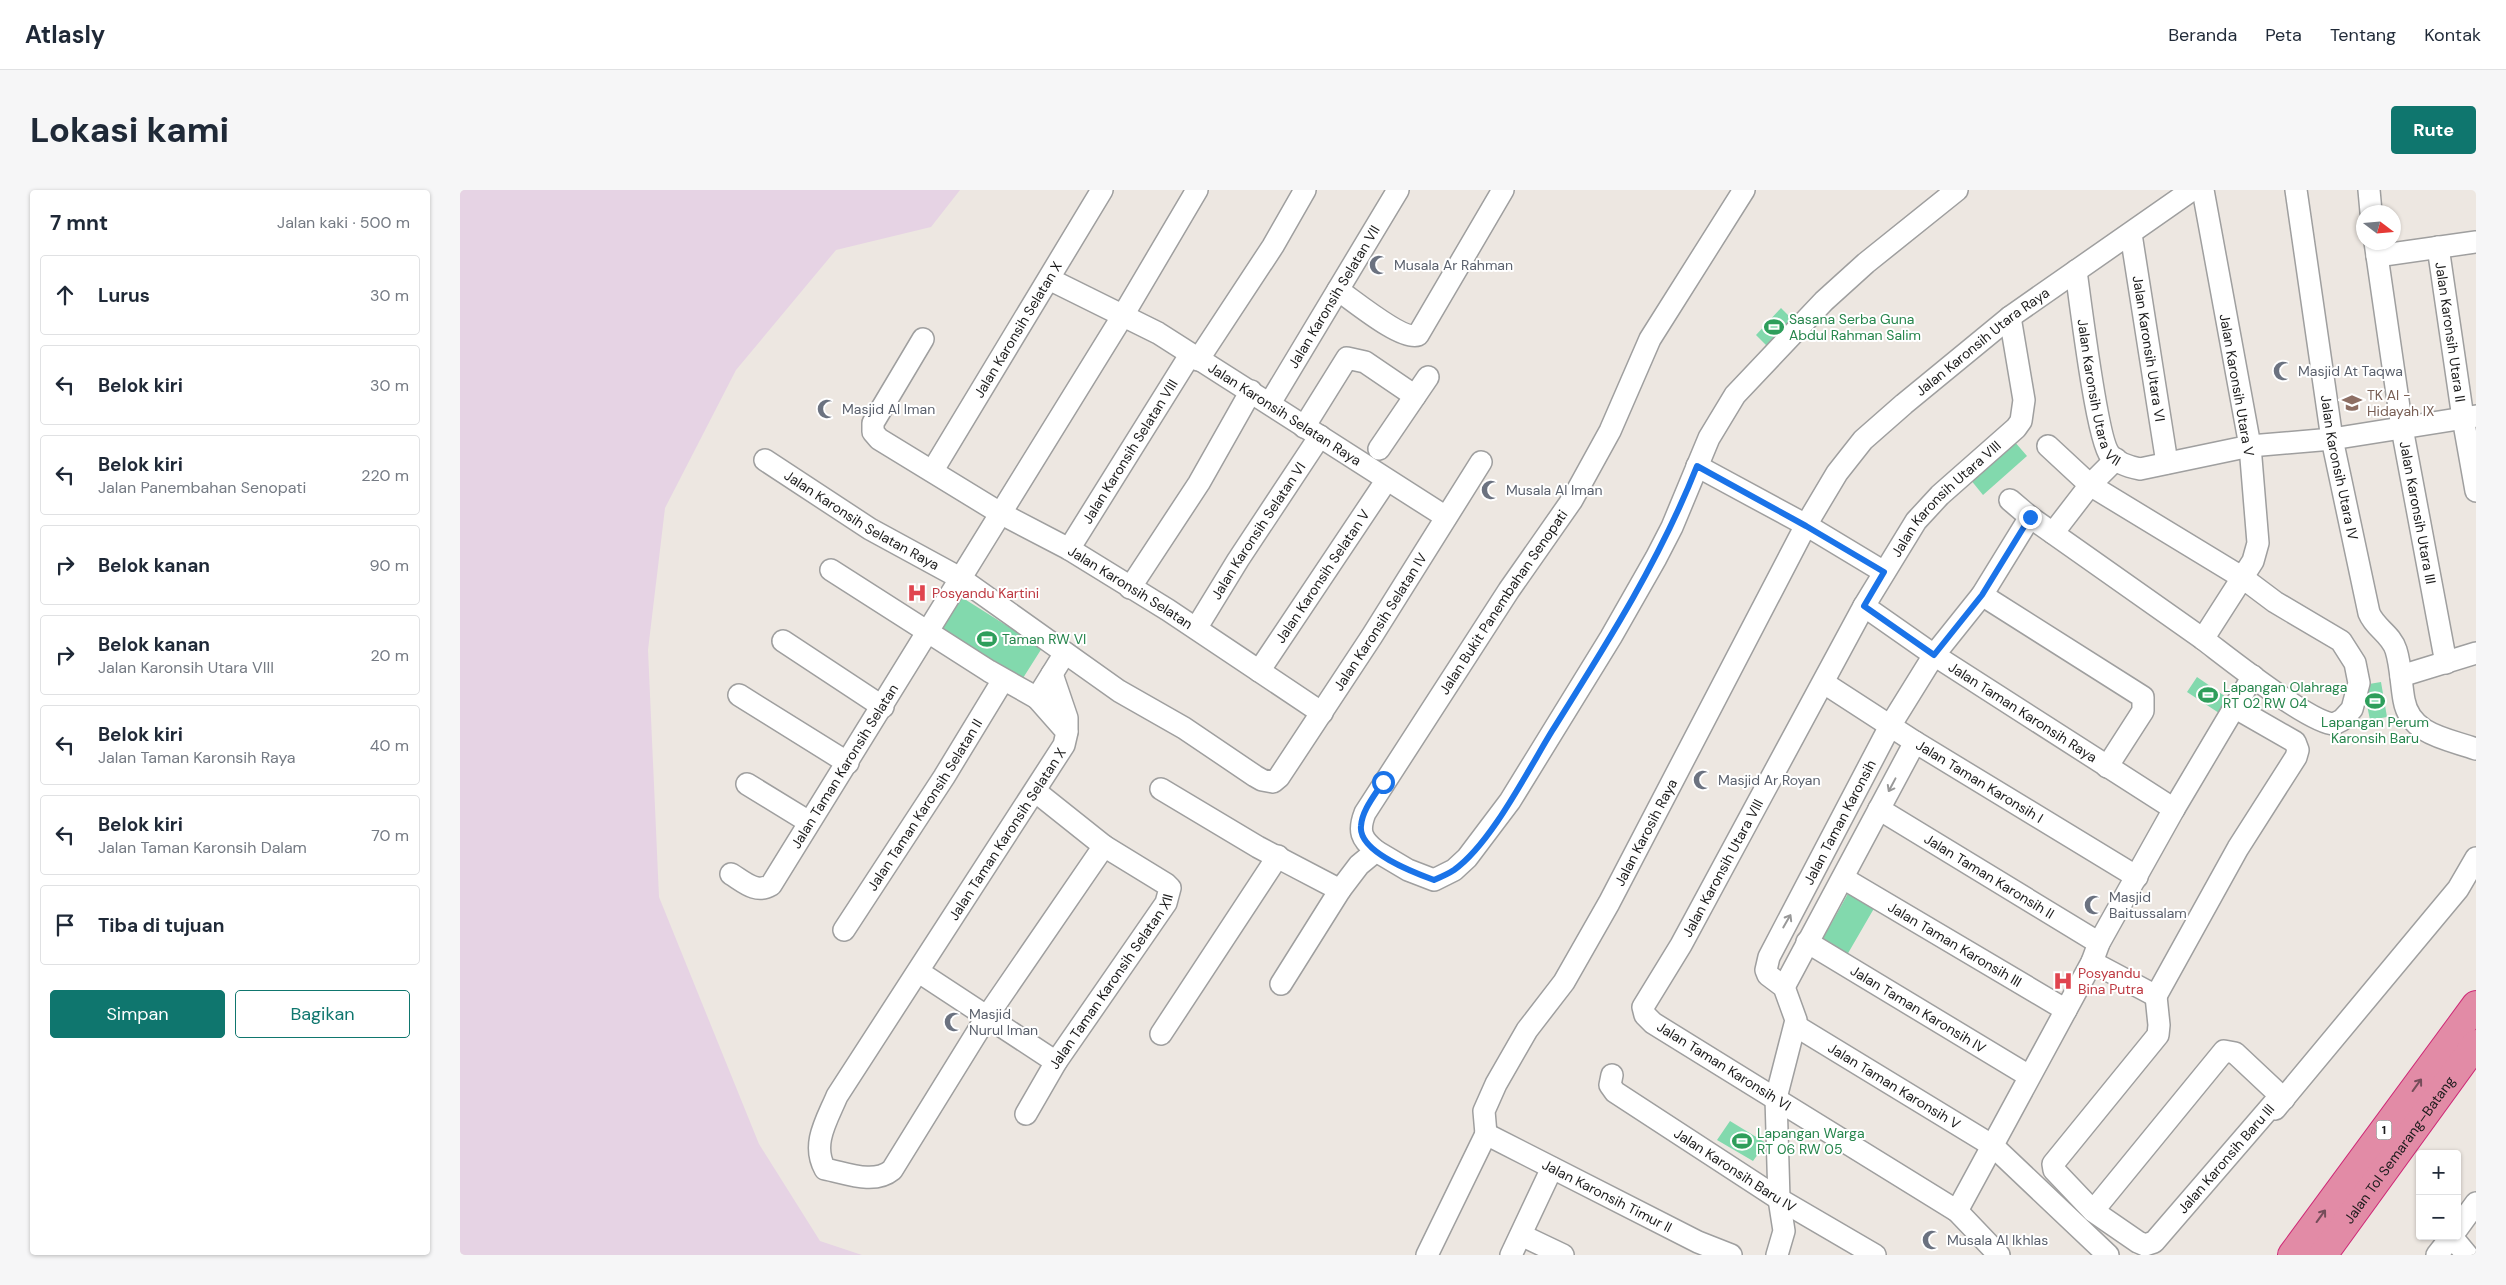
<!DOCTYPE html>
<html lang="id">
<head>
<meta charset="utf-8">
<style>
	body { margin:0; font-family:"DM Sans",sans-serif; background:#f6f6f7; color:#1f2937 }
	.controls { position:absolute; right:15px; bottom:15px; display:grid; overflow:hidden; border-radius:5px; box-shadow:0 1px 4px #0004 }
	.controls button { width:45px; height:45px; display:grid; place-items:center; padding:0; border:0; border-bottom:1px solid #e0e1e3; background:#fff; color:#1f2937; font:25px sans-serif }
	.compass { position:absolute; left:1896px; top:15px; width:45px; height:45px; border-radius:50%; background:#fff; box-shadow:0 1px 4px #0004; rotate:106deg }
	.stop { position:absolute; width:15px; height:15px; margin:-11px; border:4px solid #1a73e8; border-radius:50%; background:#fff }
	.stop.end { background:#1a73e8; border-color:#fff; box-shadow:0 1px 5px #0008 }
	.list { margin:0; padding:0; list-style:none }
	h2 { display:flex; justify-content:space-between; align-items:center; height:65px; margin:0; padding:0 20px; font-size:21px }
	h2 small { font-size:16px; font-weight:400; color:#747a83 }
	.list li { display:grid; grid-template-columns:32px 1fr auto; gap:15px; align-items:center; box-sizing:border-box; height:80px; margin:0 10px 10px; padding:0 10px; border:1px solid #e0e1e3; border-radius:5px }
	.list b { display:block; font-size:19px; white-space:nowrap }
	.list p { margin:0; font-size:16px; white-space:nowrap; color:#747a83 }
	.list em { font-size:16px; font-style:normal; color:#747a83 }
	.actions { display:flex; gap:10px; padding:15px 20px }
	.actions a { flex:1; padding:11px 0; border:1px solid #0f766e; border-radius:5px; text-align:center; font-size:18px; color:#0f766e }
	.actions .main { background:#0f766e; color:#fff }
	.icon { flex:none; width:28px; height:28px; fill:none; stroke:currentColor; stroke-width:2; stroke-linecap:round; stroke-linejoin:round }
	.map { position:relative; flex:none; width:2016px; height:1065px; overflow:hidden; border-radius:5px }
	header { display:flex; align-items:center; gap:30px; box-sizing:border-box; height:70px; padding:0 25px; background:#fff; border-bottom:1px solid #e0e1e3 }
	header strong { font-size:24px }
	nav { display:flex; gap:28px; margin-inline-start:auto; font-size:18px }
	.intro { display:flex; align-items:center; justify-content:space-between; box-sizing:border-box; height:120px; padding:0 30px }
	h1 { margin:0; font-size:35px }
	.button { padding:12px 22px; border-radius:5px; background:#0f766e; color:#fff; font-size:18px; font-weight:700 }
	main { display:flex; gap:30px; padding:0 30px }
	aside { flex:1; background:#fff; border-radius:5px; box-shadow:0 1px 4px #0004 }
	.map>svg:first-child { display:block }
	.industrial { fill:#e6d3e4 }
	.pitch { fill:#82d9ad }
	.lines { fill:none; stroke-linecap:round; stroke-linejoin:round }
	.minor-casing { stroke:#9f9f9f; stroke-width:24 }
	.highway-casing { stroke:#ce2a77; stroke-width:30 }
	.minor { stroke:#fff; stroke-width:21 }
	.highway { stroke:#e28ba6; stroke-width:28 }
	.oneway { stroke:#989898 }
	.oneway2 { stroke:#754d5a }
	.route { stroke:#1a73e8; stroke-width:6 }
	.labels { text-anchor:middle; stroke-width:4; stroke-linejoin:round; paint-order:stroke }
	.shield { fill:#fff; stroke:#5f5f5f; stroke-width:1 }
	.shield-label { font-size:12px; font-weight:bold; fill:#1b1b1b }
	.worship-label { font-size:14px; fill:#5b616d; stroke:#fff; text-anchor:start }
	.street-label { font-size:14px; fill:#1b1b1b; stroke:#fff }
	.leisure-label { font-size:14px; fill:#27864d; stroke:#fff; text-anchor:start }
	.education-label { font-size:14px; fill:#785e54; stroke:#fff; text-anchor:start }
	.health-label { font-size:14px; fill:#be3a42; stroke:#fff; text-anchor:start }
</style>
</head>
<body>
<header>
<strong>Atlasly</strong>
<nav><a>Beranda</a><a>Peta</a><a>Tentang</a><a>Kontak</a></nav>
</header>
<div class="intro"><h1>Lokasi kami</h1><a class="button">Rute</a></div>
<main>
<aside>
<h2>7 mnt<small>Jalan kaki · 500 m</small></h2>
<ul class="list">
<li><svg class="icon" aria-label="ahead" viewBox="0 0 24 24"><path d="M12 20V5M6 11l6-6 6 6"/></svg><div><b>Lurus</b></div><em>30 m</em></li>
<li><svg class="icon" aria-label="left" viewBox="0 0 24 24"><path d="M17 20v-9H6M10 6l-5 5 5 5"/></svg><div><b>Belok kiri</b></div><em>30 m</em></li>
<li><svg class="icon" aria-label="left" viewBox="0 0 24 24"><path d="M17 20v-9H6M10 6l-5 5 5 5"/></svg><div><b>Belok kiri</b><p>Jalan Panembahan Senopati</p></div><em>220 m</em></li>
<li><svg class="icon" aria-label="right" viewBox="0 0 24 24"><path d="M7 20v-9h11M14 6l5 5-5 5"/></svg><div><b>Belok kanan</b></div><em>90 m</em></li>
<li><svg class="icon" aria-label="right" viewBox="0 0 24 24"><path d="M7 20v-9h11M14 6l5 5-5 5"/></svg><div><b>Belok kanan</b><p>Jalan Karonsih Utara VIII</p></div><em>20 m</em></li>
<li><svg class="icon" aria-label="left" viewBox="0 0 24 24"><path d="M17 20v-9H6M10 6l-5 5 5 5"/></svg><div><b>Belok kiri</b><p>Jalan Taman Karonsih Raya</p></div><em>40 m</em></li>
<li><svg class="icon" aria-label="left" viewBox="0 0 24 24"><path d="M17 20v-9H6M10 6l-5 5 5 5"/></svg><div><b>Belok kiri</b><p>Jalan Taman Karonsih Dalam</p></div><em>70 m</em></li>
<li><svg class="icon" aria-label="arrive" viewBox="0 0 24 24"><path d="M6 21V4h12l-3 4 3 4H6"/></svg><div><b>Tiba di tujuan</b></div></li>
</ul>
<div class="actions"><a class="main">Simpan</a><a>Bagikan</a></div>
</aside>
<div class="map">
<svg width="2016" height="1065" viewBox="0 0 2016 1065">
	<rect width="100%" height="100%" fill="#ede7e1"/>
	<!-- industrial -->
	<path class="industrial" d="M 0,0 L 500,0 L 471,37 L 376,60 L 276,180 L 205,318 L 188,460 L 199,707 L 299,954 L 360,1051 L 402,1065 L 0,1065 Z"/>
	<!-- pitch -->
	<path class="pitch" d="M 1321,118 L 1332,129 L 1307,156 L 1296,145 Z
		M 1554,251 L 1567,266 L 1523,305 L 1510,289 Z
		M 495,403 L 582,458 L 558,496 L 472,441 Z
		M 1737,487 L 1769,509 L 1759,523 L 1727,502 Z
		M 1921,492 L 1927,527 L 1910,530 L 1903,495 Z
		M 1390,700 L 1416,715 L 1387,765 L 1362,750 Z
		M 1270,931 L 1306,953 L 1293,971 L 1257,950 Z"/>
	<g class="lines">
		<defs>
			<g id="minor">
				<path id="s1" d="M 1836,0 L 1872,249 L 1909,423 C 1915,438 1931,444 1936,460 C 1941,476 1941,494 1944,510 C 1950,545 1988,549 2016,559"/>
				<path d="M 1909,0 L 1911,22"/>
				<path id="s2" d="M 1671,44 L 1707,273"/>
				<path id="s3" d="M 1915,52 L 1942,238 L 1986,473"/>
				<path id="s4" d="M 1978,57 L 2003,228 L 2016,301"/>
				<path d="M 1917,66 L 2016,52"/>
				<path id="s5" d="M 1616,81 C 1620,109 1637,250 1650,265 C 1657,273 1670,277 1680,279 L 1790,256 L 1872,249 L 2016,226"/>
				<path id="s6" d="M 589,89 L 698,143 L 986,327"/>
				<path d="M 878,100 C 893,110 942,151 958,145 L 1043,0"/>
				<path id="s7" d="M 463,149 L 413,233 L 413,242 L 419,249 L 540,323 L 609,359 L 708,420 L 862,523"/>
				<path d="M 738,170 L 813,56 L 845,0"/>
				<path id="s8" d="M 810,213 L 938,0"/>
				<path d="M 844,237 L 887,168 L 905,172 L 955,206"/>
				<path d="M 1588,256 L 1630,295 L 1783,388 L 1815,412 L 1881,451 L 1895,473 L 1899,493 L 1892,519 L 1882,530 L 1874,534 C 1849,533 1767,467 1743,449 L 1793,371 L 1798,353 L 1790,256 L 1743,0"/>
				<path d="M 919,259 L 968,187"/>
				<path id="s9" d="M 305,270 L 410,339 L 500,388 L 659,501 L 724,538 L 795,586 L 802,590 L 813,592 L 819,587 L 912,446 L 1021,272"/>
				<path d="M 1237,276 L 1346,335 L 1424,382"/>
				<path id="s10" d="M 473,280 L 642,0"/>
				<path d="M 1550,310 L 1570,327 L 1743,449"/>
				<path d="M 1593,343 L 1630,295 L 1656,269"/>
				<path id="s11" d="M 609,359 L 730,165"/>
				<path d="M 371,380 L 529,481 L 577,508 L 605,463"/>
				<path d="M 670,398 L 739,293 L 791,201"/>
				<path d="M 1522,405 L 1683,507 L 1683,521 L 1647,577"/>
				<path id="s12" d="M 1404,416 L 1474,465 L 1714,619"/>
				<path id="s13" d="M 737,437 L 778,370 L 860,246"/>
				<path d="M 323,451 L 423,517"/>
				<path id="s14" d="M 799,481 L 926,291"/>
				<path d="M 592,484 L 607,528 L 607,541"/>
				<path d="M 1941,486 L 2016,463"/>
				<path id="s15" d="M 1364,493 L 1455,552 L 1677,687"/>
				<path d="M 279,505 L 388,573"/>
				<path d="M 577,508 L 607,542 L 604,555 L 377,906 C 367,930 351,954 365,979 C 386,983 414,995 432,980 L 526,828 L 644,656"/>
				<path d="M 287,594 L 349,632"/>
				<path d="M 701,599 L 798,657 L 880,700 L 899,675 L 916,661 L 948,680 L 974,690 L 994,680 L 1007,668 L 1050,611 L 1151,447 L 1196,368 L 1212,337 L 1249,248 L 1275,205 L 1364,111 L 1406,73 L 1497,0"/>
				<path id="s16" d="M 1419,619 L 1639,753"/>
				<path id="s17" d="M 916,661 C 901,649 898,641 905,623 L 1049,400 L 1112,310 L 1150,241 L 1190,149 L 1284,0"/>
				<path id="s18" d="M 271,684 C 284,692 296,704 311,695 L 662,127 L 737,0"/>
				<path id="s19" d="M 1383,688 L 1606,820"/>
				<path id="s20" d="M 384,740 L 484,587 L 543,490"/>
				<path id="s21" d="M 1347,752 L 1569,886"/>
				<path d="M 1632,772 L 1696,806 L 1778,658 L 1836,567 L 1838,560 L 1835,552 L 1774,517"/>
				<path d="M 459,782 L 596,872"/>
				<path d="M 821,794 L 880,700"/>
				<path d="M 1324,797 L 1455,552"/>
				<path id="s22" d="M 1696,806 L 1699,835 L 1698,845 L 1593,974 L 1594,980 L 1633,1021 L 1678,1052 L 1685,1055 L 1694,1052 L 1820,906"/>
				<path id="s23" d="M 1336,836 L 1533,956 L 1648,1065"/>
				<path d="M 701,844 L 818,666"/>
				<path id="s24" d="M 1152,885 L 1150,895 L 1155,902 L 1319,1009 L 1415,1065"/>
				<path d="M 1815,919 L 1973,729 L 1998,699 L 2016,668"/>
				<path id="s25" d="M 566,924 L 596,872 L 706,713 L 710,698 L 706,694 L 644,656 L 575,601"/>
				<path id="s26" d="M 1026,944 L 1024,921 L 1036,894 L 1067,840 L 1104,792 L 1149,713 L 1346,335 L 1377,283 L 1403,250 L 1444,214 L 1550,127 L 1732,0"/>
				<path id="s27" d="M 1026,944 L 1238,1052 L 1271,1065"/>
				<path d="M 1497,1021 L 1632,772 L 1639,753 L 1714,619 L 1793,486"/>
				<path d="M 1633,1021 L 1764,861 L 1775,863 L 1824,909"/>
				<path d="M 1997,1039 L 2016,1013"/>
				<path d="M 1061,1045 L 1103,1065"/>
				<path d="M 1992,1047 L 2007,1065"/>
				<path d="M 967,1065 L 1026,944"/>
				<path d="M 1051,1065 L 1092,978"/>
				<path id="s28" d="M 1317,1065 L 1324,1041 L 1319,1009 L 1316,908 L 1336,830 L 1324,797 L 1308,785 L 1306,780 L 1309,767 L 1430,536 L 1474,465 L 1522,405 L 1570,327"/>
				<path id="s29" d="M 1539,1065 L 1497,1021 L 1193,833 L 1185,825 L 1183,817 L 1221,755 L 1404,416 L 1456,331 L 1480,305 L 1556,238 L 1561,231 L 1564,210 L 1550,127"/>
				<path d="M 1977,1065 L 1992,1046"/>
			</g>
			<g id="highway">
				<path d="M 1832,1065 L 2016,815"/>
				<path id="s30" d="M 1863,1065 L 2016,854"/>
			</g>
		</defs>
		<!-- minor casing -->
		<use href="#minor" class="minor-casing"/>
		<!-- highway casing -->
		<use href="#highway" class="highway-casing"/>
		<!-- minor -->
		<use href="#minor" class="minor"/>
		<!-- highway -->
		<use href="#highway" class="highway"/>
	</g>
	<!-- one-way arrows -->
	<defs><path id="oneway-shaft" d="M-6 0H5M1.5-3L5.5 0L1.5 3" fill="none" stroke-width="1.6" stroke-linecap="round" stroke-linejoin="round" transform="scale(1.25)"/></defs>
	<g class="oneway">
		<use href="#oneway-shaft" transform="translate(1432 595) rotate(118)"/>
		<use href="#oneway-shaft" transform="translate(1327 731) rotate(-60)"/>
	</g>
	<g class="oneway2">
		<use href="#oneway-shaft" transform="translate(1957 895) rotate(-54)"/>
		<use href="#oneway-shaft" transform="translate(1861 1026) rotate(-54)"/>
	</g>
	<g class="lines">
		<!-- route -->
		<path class="route" d="M 923,592 C 915,605 902,620 901,636 C 898,662 955,683 974,690 C 981,687 988,684 994,680 C 1031,654 1068,580 1092,541 C 1146,455 1200,370 1237,276 L 1346,336 L 1424,382 L 1404,416 L 1474,465 L 1522,405 L 1570,327"/>
	</g>
	<!-- icons -->
	<defs>
		<symbol id="mosque-bare" viewBox="-9 -9 18 18"><path d="M3.5-4.9A6 6 0 1 0 3.5 4.9A5 5 0 1 1 3.5-4.9Z" fill="#6b7280" stroke="#fff" stroke-width="2.5" paint-order="stroke"/></symbol>
		<symbol id="stadium-bare" viewBox="-9 -9 18 18"><path d="M0-5a6.5 5 0 1 0 0 10a6.5 5 0 1 0 0-10ZM-3.5-1.8h7v3.6h-7Z" fill="#2e9e5b" stroke="#fff" stroke-width="2.5" paint-order="stroke"/></symbol>
		<symbol id="school-bare" viewBox="-9 -9 18 18"><path d="M0-5L7-2L0 1L-7-2ZM-4 1L0 2.5L4 1V4Q0 6-4 4Z" fill="#8d6e63" stroke="#fff" stroke-width="2.5" paint-order="stroke"/></symbol>
		<symbol id="hospital-bare" viewBox="-9 -9 18 18"><path d="M-5-5h3v3.5h4V-5h3V5h-3V1.5h-4V5h-3Z" fill="#e0444e" stroke="#fff" stroke-width="2.5" paint-order="stroke"/></symbol>
	</defs>
	<g fill-rule="evenodd">
		<use href="#mosque-bare" x="905" y="61" width="28" height="28"/>
		<use href="#stadium-bare" x="1300" y="123" width="28" height="28"/>
		<use href="#mosque-bare" x="1809" y="167" width="28" height="28"/>
		<use href="#school-bare" x="1878" y="199" width="28" height="28"/>
		<use href="#mosque-bare" x="353" y="205" width="28" height="28"/>
		<use href="#mosque-bare" x="1017" y="286" width="28" height="28"/>
		<use href="#hospital-bare" x="443" y="389" width="28" height="28"/>
		<use href="#stadium-bare" x="513" y="435" width="28" height="28"/>
		<use href="#stadium-bare" x="1734" y="491" width="28" height="28"/>
		<use href="#stadium-bare" x="1901" y="497" width="28" height="28"/>
		<use href="#mosque-bare" x="1229" y="576" width="28" height="28"/>
		<use href="#mosque-bare" x="1620" y="701" width="28" height="28"/>
		<use href="#hospital-bare" x="1589" y="777" width="28" height="28"/>
		<use href="#mosque-bare" x="480" y="818" width="28" height="28"/>
		<use href="#stadium-bare" x="1268" y="937" width="28" height="28"/>
		<use href="#mosque-bare" x="1458" y="1036" width="28" height="28"/>
	</g>
	<g class="labels">
		<!-- shield labels -->
		<rect class="shield" x="1916.5" y="930.5" width="15" height="19" rx="4"/>
		<g class="shield-label">
			<text x="1924" y="944">1</text>
		</g>
		<!-- worship labels -->
		<g class="worship-label">
			<text x="934" y="80">Musala Ar Rahman</text>
			<text x="1838" y="186">Masjid At Taqwa</text>
			<text x="382" y="224">Masjid Al Iman</text>
			<text x="1046" y="305">Musala Al Iman</text>
			<text x="1258" y="595">Masjid Ar Royan</text>
			<text x="1649" y="712">Masjid<tspan x="1649" dy="16">Baitussalam</tspan></text>
			<text x="509" y="829">Masjid<tspan x="509" dy="16">Nurul Iman</tspan></text>
			<text x="1487" y="1055">Musala Al Ikhlas</text>
		</g>
		<!-- street labels -->
		<g class="street-label">
			<text dy="5" stroke="none"><textPath href="#s8" startOffset="124">Jalan Karonsih Selatan VII</textPath></text>
			<text dy="5" stroke="none"><textPath href="#s10" startOffset="164">Jalan Karonsih Selatan X</textPath></text>
			<text dy="5" stroke="none"><textPath href="#s4" startOffset="86">Jalan Karonsih Utara II</textPath></text>
			<text dy="5" stroke="none"><textPath href="#s26" startOffset="950">Jalan Karonsih Utara Raya</textPath></text>
			<text dy="5" stroke="none"><textPath href="#s2" startOffset="116">Jalan Karonsih Utara VI</textPath></text>
			<text transform="translate(1777 195) rotate(80)" y="5">Jalan Karonsih Utara V</text>
			<text dy="5" stroke="none"><textPath href="#s5" startOffset="124">Jalan Karonsih Utara VII</textPath></text>
			<text dy="5" stroke="none"><textPath href="#s6" startOffset="272">Jalan Karonsih Selatan Raya</textPath></text>
			<text dy="5" stroke="none"><textPath href="#s11" startOffset="115">Jalan Karonsih Selatan VIII</textPath></text>
			<text dy="5" stroke="none"><textPath href="#s1" startOffset="281">Jalan Karonsih Utara IV</textPath></text>
			<text dy="5" stroke="none"><textPath href="#s29" startOffset="1032">Jalan Karonsih Utara VIII</textPath></text>
			<text dy="5" stroke="none"><textPath href="#s3" startOffset="274">Jalan Karonsih Utara III</textPath></text>
			<text dy="5" stroke="none"><textPath href="#s9" startOffset="114">Jalan Karonsih Selatan Raya</textPath></text>
			<text dy="5" stroke="none"><textPath href="#s13" startOffset="114">Jalan Karonsih Selatan VI</textPath></text>
			<text dy="5" stroke="none"><textPath href="#s14" startOffset="114">Jalan Karonsih Selatan V</textPath></text>
			<text dy="5" stroke="none"><textPath href="#s7" startOffset="408">Jalan Karonsih Selatan</textPath></text>
			<text dy="5" stroke="none"><textPath href="#s17" startOffset="296">Jalan Bukit Panembahan Senopati</textPath></text>
			<text dy="5" stroke="none"><textPath href="#s9" startOffset="796">Jalan Karonsih Selatan IV</textPath></text>
			<text dy="5" stroke="none"><textPath href="#s12" startOffset="191">Jalan Taman Karonsih Raya</textPath></text>
			<text dy="5" stroke="none"><textPath href="#s18" startOffset="184">Jalan Taman Karonsih Selatan</textPath></text>
			<text dy="5" stroke="none"><textPath href="#s15" startOffset="184">Jalan Taman Karonsih I</textPath></text>
			<text dy="5" stroke="none"><textPath href="#s20" startOffset="149">Jalan Taman Karonsih Selatan II</textPath></text>
			<text dy="5" stroke="none"><textPath href="#s28" startOffset="465">Jalan Taman Karonsih</textPath></text>
			<text dy="5" stroke="none"><textPath href="#s26" startOffset="346">Jalan Karosih Raya</textPath></text>
			<text transform="translate(547 644) rotate(-57)" y="5">Jalan Taman Karonsih Selatan X</text>
			<text dy="5" stroke="none"><textPath href="#s29" startOffset="598">Jalan Karonsih Utara VIII</textPath></text>
			<text dy="5" stroke="none"><textPath href="#s16" startOffset="129">Jalan Taman Karonsih II</textPath></text>
			<text dy="5" stroke="none"><textPath href="#s19" startOffset="130">Jalan Taman Karonsih III</textPath></text>
			<text dy="5" stroke="none"><textPath href="#s25" startOffset="158">Jalan Taman Karonsih Selatan XII</textPath></text>
			<text dy="5" stroke="none"><textPath href="#s21" startOffset="130">Jalan Taman Karonsih IV</textPath></text>
			<text transform="translate(1264 876) rotate(32)" y="5">Jalan Taman Karonsih VI</text>
			<text dy="5" stroke="none"><textPath href="#s23" startOffset="115">Jalan Taman Karonsih V</textPath></text>
			<text dy="5" stroke="none"><textPath href="#s30" startOffset="130">Jalan Tol Semarang–Batang</textPath></text>
			<text dy="5" stroke="none"><textPath href="#s22" startOffset="450">Jalan Karonsih Baru III</textPath></text>
			<text dy="5" stroke="none"><textPath href="#s24" startOffset="162">Jalan Karonsih Baru IV</textPath></text>
			<text dy="5" stroke="none"><textPath href="#s27" startOffset="136">Jalan Karonsih Timur II</textPath></text>
		</g>
		<!-- leisure labels -->
		<g class="leisure-label">
			<text x="1329" y="134">Sasana Serba Guna<tspan x="1329" dy="16">Abdul Rahman Salim</tspan></text>
			<text x="542" y="454">Taman RW VI</text>
			<text x="1763" y="502">Lapangan Olahraga<tspan x="1763" dy="16">RT 02 RW 04</tspan></text>
			<text x="1915" y="537" text-anchor="middle">Lapangan Perum<tspan x="1915" dy="16">Karonsih Baru</tspan></text>
			<text x="1297" y="948">Lapangan Warga<tspan x="1297" dy="16">RT 06 RW 05</tspan></text>
		</g>
		<!-- education labels -->
		<g class="education-label">
			<text x="1907" y="210">TK Al -<tspan x="1907" dy="16">Hidayah IX</tspan></text>
		</g>
		<!-- health labels -->
		<g class="health-label">
			<text x="472" y="408">Posyandu Kartini</text>
			<text x="1618" y="788">Posyandu<tspan x="1618" dy="16">Bina Putra</tspan></text>
		</g>
	</g>
</svg>
<div class="controls">
<button>+</button>
<button>−</button>
</div>
<svg class="compass" viewBox="-18 -18 36 36"><path d="M0-13l5 13h-10z" fill="#e53935"/><path d="M0 13l5-13h-10z" fill="#747a83"/></svg>
<div class="stop" style="left:923px;top:592px"></div>
<div class="stop end" style="left:1570px;top:327px"></div>
</div>
</main>
</body>
</html>
